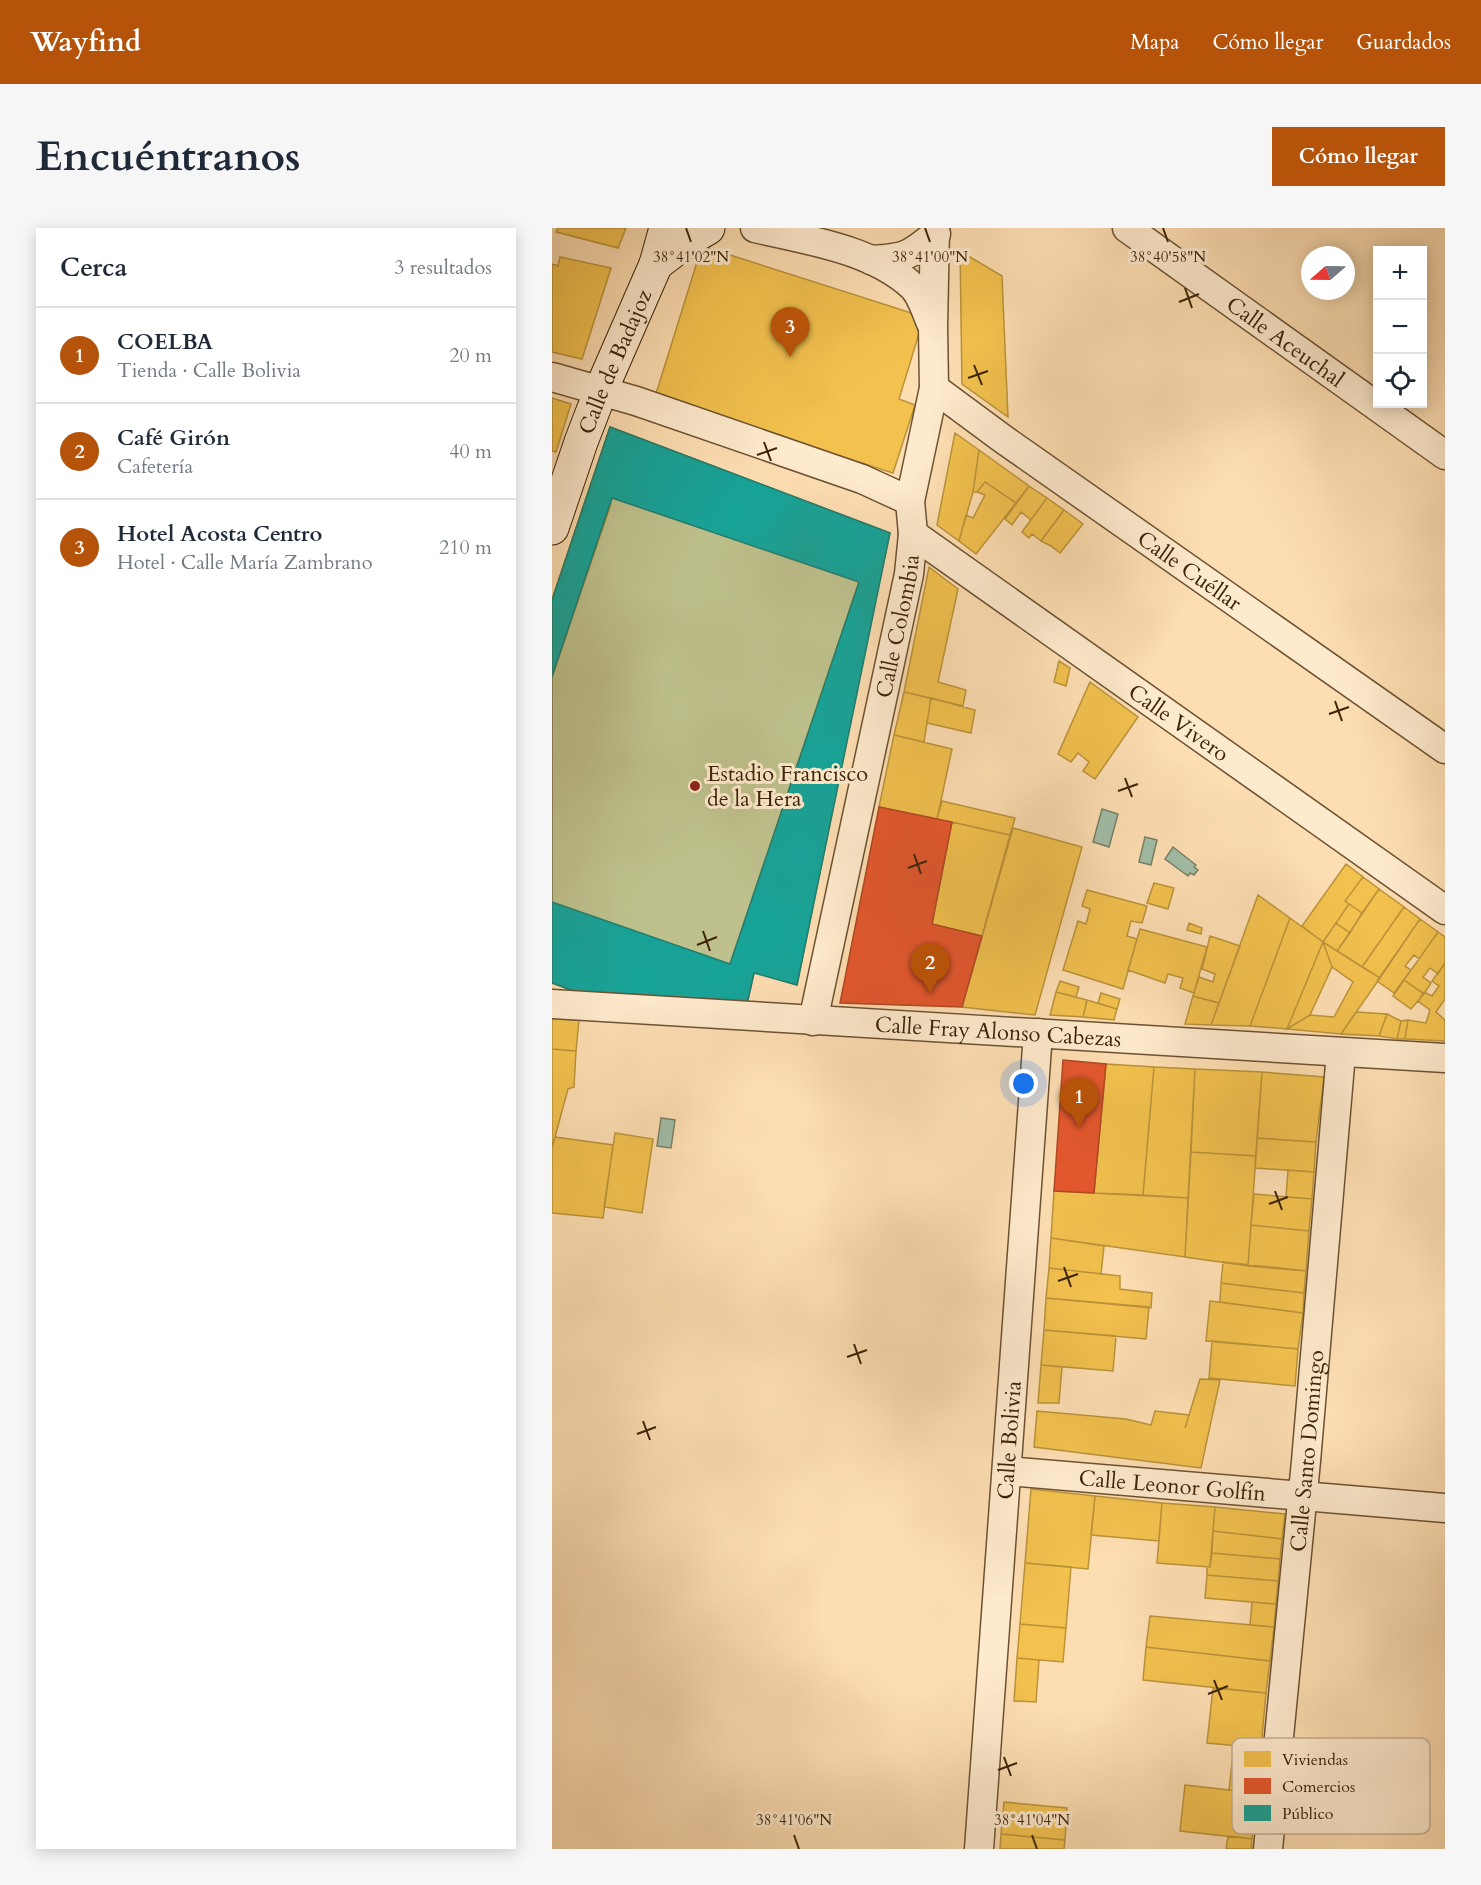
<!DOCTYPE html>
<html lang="es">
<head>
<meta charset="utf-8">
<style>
	body { margin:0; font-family:Cardo,serif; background:#f6f6f7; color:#1f2937 }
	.controls { position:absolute; right:18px; top:18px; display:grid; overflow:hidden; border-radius:0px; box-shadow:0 3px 15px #0003 }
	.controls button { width:54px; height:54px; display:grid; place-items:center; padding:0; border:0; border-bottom:2px solid #e0e1e3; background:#fff; color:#1f2937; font:30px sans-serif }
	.compass { position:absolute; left:749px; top:18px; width:54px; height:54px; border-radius:50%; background:#fff; box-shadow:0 3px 15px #0003; rotate:250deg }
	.you { position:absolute; left:472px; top:856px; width:21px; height:21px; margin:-15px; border:4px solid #fff; border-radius:50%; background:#1a73e8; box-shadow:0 0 0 9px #1a73e833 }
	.badge { display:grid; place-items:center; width:39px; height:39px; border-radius:50%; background:#b45309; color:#fff; font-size:20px; font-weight:700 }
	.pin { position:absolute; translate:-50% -50px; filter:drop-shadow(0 2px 3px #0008) }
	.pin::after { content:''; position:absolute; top:32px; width:21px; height:18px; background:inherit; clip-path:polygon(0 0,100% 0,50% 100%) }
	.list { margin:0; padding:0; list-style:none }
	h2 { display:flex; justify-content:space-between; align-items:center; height:78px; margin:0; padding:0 24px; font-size:26px }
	h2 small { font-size:20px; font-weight:400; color:#747a83 }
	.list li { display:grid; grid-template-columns:39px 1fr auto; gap:18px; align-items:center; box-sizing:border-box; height:96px; padding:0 24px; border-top:2px solid #e0e1e3 }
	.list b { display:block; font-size:22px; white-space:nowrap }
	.list p { margin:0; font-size:20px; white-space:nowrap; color:#747a83 }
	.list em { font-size:20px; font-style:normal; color:#747a83 }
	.icon { flex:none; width:33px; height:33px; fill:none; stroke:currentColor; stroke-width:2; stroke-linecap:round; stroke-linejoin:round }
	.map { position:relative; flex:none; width:893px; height:1621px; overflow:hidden; border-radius:0px }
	header { display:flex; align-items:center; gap:36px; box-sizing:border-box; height:84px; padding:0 30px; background:#b45309; color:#fff }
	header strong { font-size:28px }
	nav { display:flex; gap:33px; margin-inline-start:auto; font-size:21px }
	.intro { display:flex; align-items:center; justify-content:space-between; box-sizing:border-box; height:144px; padding:0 36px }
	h1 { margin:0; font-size:42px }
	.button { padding:15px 27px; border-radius:0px; background:#b45309; color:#fff; font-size:21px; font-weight:700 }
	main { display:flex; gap:36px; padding:0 36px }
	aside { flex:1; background:#fff; border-radius:0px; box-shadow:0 3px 15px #0003 }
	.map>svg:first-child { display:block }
	.green { fill:#bec18d; stroke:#7c724a; stroke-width:1.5 }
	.water { fill:#a1bda7; stroke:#788067; stroke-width:1.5 }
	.homes { fill:#f2c14e; stroke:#bb9239; stroke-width:1.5 }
	.shops { fill:#e4572e; stroke:#b14822; stroke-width:1.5 }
	.public { fill:#17a398; stroke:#227d6c; stroke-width:1.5 }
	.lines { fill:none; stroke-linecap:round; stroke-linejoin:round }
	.street-casing { stroke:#6c5232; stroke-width:31 }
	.secondary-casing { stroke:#3b2407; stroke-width:35 }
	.street { stroke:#feeacd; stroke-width:28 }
	.secondary { stroke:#feeacd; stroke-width:33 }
	.ticks { fill:none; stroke:#3b2407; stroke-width:2 }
	.poi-dot { fill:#8f2418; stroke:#feeacd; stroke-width:2 }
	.labels { text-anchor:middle; stroke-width:6; stroke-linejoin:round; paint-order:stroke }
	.street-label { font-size:22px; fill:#3b2407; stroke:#feeacd }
	.poi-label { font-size:22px; fill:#3b2407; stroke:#feeacd; text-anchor:start }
	.key { fill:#feeacd; stroke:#c4af92; stroke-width:1.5 }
	.key-label { font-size:16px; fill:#3b2407 }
	.ticks-label { font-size:15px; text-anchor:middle; fill:#3b2407; stroke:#feeacd; stroke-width:6; stroke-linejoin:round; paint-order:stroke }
</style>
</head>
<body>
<header>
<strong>Wayfind</strong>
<nav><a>Mapa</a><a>Cómo llegar</a><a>Guardados</a></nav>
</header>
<div class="intro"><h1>Encuéntranos</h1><a class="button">Cómo llegar</a></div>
<main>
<aside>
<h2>Cerca<small>3 resultados</small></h2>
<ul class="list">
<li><span class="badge">1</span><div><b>COELBA</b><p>Tienda · Calle Bolivia</p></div><em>20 m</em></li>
<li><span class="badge">2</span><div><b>Café Girón</b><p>Cafetería</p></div><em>40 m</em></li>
<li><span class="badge">3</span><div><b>Hotel Acosta Centro</b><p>Hotel · Calle María Zambrano</p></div><em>210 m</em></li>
</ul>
</aside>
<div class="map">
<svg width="893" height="1621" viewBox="0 0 893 1621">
	<rect width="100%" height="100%" fill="#fddeb2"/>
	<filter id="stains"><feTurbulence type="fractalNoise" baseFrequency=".00333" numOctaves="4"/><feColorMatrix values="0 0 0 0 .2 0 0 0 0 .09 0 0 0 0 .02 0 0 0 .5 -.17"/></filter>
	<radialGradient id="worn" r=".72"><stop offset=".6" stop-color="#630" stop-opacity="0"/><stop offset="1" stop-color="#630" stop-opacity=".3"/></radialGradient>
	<!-- green -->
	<path class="green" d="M 58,199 L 338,305 L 325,364 L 202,745 L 195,776 L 30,766 L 0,755 L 0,372 Z"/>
	<!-- water -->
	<path class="water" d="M 550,581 L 566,586 L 557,619 L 541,614 Z
		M 593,609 L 605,612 L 599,637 L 587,634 Z
		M 621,619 L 644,637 L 642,639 L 646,642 L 642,647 L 638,645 L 636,648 L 613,631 Z
		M 109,890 L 123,892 L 119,920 L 105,918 Z"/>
	<!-- homes -->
	<path class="homes" d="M 6,0 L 74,0 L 66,20 L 4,4 Z
		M 150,18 L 372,89 L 347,171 L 363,177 L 341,245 L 103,169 Z
		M 408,23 L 450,48 L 456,189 L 410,156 Z
		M 8,29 L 59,40 L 30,131 L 0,124 L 0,36 L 6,38 Z
		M 0,170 L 19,176 L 4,224 L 0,223 Z
		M 403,205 L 427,222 L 421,264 L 407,313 L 385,297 Z
		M 427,222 L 477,258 L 464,275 L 433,254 L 425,264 L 421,264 Z
		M 433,254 L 464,275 L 424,326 L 407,313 L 414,287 L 421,290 L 433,267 L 425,264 Z
		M 477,258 L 495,270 L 479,292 L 469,284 L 460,297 L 453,291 Z
		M 35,267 L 59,276 L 0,449 L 0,372 Z
		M 495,270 L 512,282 L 489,313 L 480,306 L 477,310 L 470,304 Z
		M 512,282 L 531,296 L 508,325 L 499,318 L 489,313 Z
		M 377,339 L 406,361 L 386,454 L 414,462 L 411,478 L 352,464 Z
		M 307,354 L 325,364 L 245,757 L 178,736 Z
		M 507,433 L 518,440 L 514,458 L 502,454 Z
		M 538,454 L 586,489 L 543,551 L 531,543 L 537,534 L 526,525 L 519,534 L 506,526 Z
		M 352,464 L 379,470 L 372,514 L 342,507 Z
		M 379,470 L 423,482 L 419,505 L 375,495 Z
		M 342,507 L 400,521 L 385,591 L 327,579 Z
		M 390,573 L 463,590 L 458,607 L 385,591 Z
		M 400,594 L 458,607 L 430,708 L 380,696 Z
		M 461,600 L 530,619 L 483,787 L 410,779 Z
		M 794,636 L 811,649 L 793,673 L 797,676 L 771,714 L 750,698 Z
		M 811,649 L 827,661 L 810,685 L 793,673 Z
		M 602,655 L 622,660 L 616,681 L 595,675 Z
		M 827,661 L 852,679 L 810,739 L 785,723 Z
		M 535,662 L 595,678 L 590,695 L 579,693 L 575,708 L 585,711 L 571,761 L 511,742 L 526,693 L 534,696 L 538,681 L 530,678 Z
		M 706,667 L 738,690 L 698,798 L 659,797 Z
		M 797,676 L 810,685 L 798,705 L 784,695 Z
		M 852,679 L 868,691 L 828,750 L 810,739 Z
		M 738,690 L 771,714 L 735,801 L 698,798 Z
		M 868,691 L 886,704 L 867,731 L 862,727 L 853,738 L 859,742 L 842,765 L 825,753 Z
		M 637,695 L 650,700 L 649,706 L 635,702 Z
		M 784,695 L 798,705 L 785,723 L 771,714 Z
		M 588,701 L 655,719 L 642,765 L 628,760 L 631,750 L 616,746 L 613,755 L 576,742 Z
		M 886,704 L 893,709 L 893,735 L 886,746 L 878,740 L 871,749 L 879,755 L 872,766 L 852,752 Z
		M 658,708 L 688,718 L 667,775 L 641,768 L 647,749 L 661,754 L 663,746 L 650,741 Z
		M 771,714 L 828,750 L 789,806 L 735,801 L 758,787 L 782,789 L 801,754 L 780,739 Z
		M 771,714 L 780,739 L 758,787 L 735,801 Z
		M 893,735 L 893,771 L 884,784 L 893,792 L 893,813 L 853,811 L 856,792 L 874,795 L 878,782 L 866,773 L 872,764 L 880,768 L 887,758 L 880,753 Z
		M 852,752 L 872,766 L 859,781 L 841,768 Z
		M 508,753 L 527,759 L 524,769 L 504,764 Z
		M 504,764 L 535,772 L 531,789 L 498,787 Z
		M 549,765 L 568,771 L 565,781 L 546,775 Z
		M 641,768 L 667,775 L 659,797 L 633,796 Z
		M 535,772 L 565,781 L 562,792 L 531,789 Z
		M 804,784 L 835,786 L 827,808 L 789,806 Z
		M 835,786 L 849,793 L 845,811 L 827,808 Z
		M 0,790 L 27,792 L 24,823 L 0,821 Z
		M 856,792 L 853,811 L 845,811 L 849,793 Z
		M 0,821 L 24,823 L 22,859 L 16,861 L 0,920 Z
		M 554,836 L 602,839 L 591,967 L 542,965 Z
		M 602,839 L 643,841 L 636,970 L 591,967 Z
		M 643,841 L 710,844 L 704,928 L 639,924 Z
		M 710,844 L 772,849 L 764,914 L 705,910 Z
		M 63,905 L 101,911 L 90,985 L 52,979 Z
		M 3,909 L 61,917 L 51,990 L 0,985 L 0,920 Z
		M 705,910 L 764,914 L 762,944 L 703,940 Z
		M 639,924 L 704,928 L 696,1038 L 633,1029 Z
		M 736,942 L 762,944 L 760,971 L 734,969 Z
		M 502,963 L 636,970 L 633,1029 L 499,1010 Z
		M 702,966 L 760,971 L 757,1003 L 699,997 Z
		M 699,997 L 757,1003 L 754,1043 L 696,1038 Z
		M 499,1010 L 552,1018 L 549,1046 L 497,1040 Z
		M 671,1034 L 754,1043 L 752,1065 L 669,1055 Z
		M 497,1040 L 568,1048 L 568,1061 L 600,1065 L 599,1080 L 494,1070 Z
		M 669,1055 L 752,1065 L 751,1085 L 668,1074 Z
		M 494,1070 L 597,1079 L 594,1111 L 492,1102 Z
		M 658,1073 L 751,1085 L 746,1121 L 654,1113 Z
		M 492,1102 L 564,1108 L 561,1143 L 489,1137 Z
		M 660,1113 L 746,1121 L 743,1158 L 657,1150 Z
		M 489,1137 L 510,1139 L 507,1175 L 486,1175 Z
		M 648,1151 L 668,1152 L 649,1240 L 482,1219 L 485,1183 L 574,1191 L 599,1197 L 603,1183 L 637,1187 L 633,1200 Z
		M 479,1261 L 543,1268 L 536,1341 L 473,1335 Z
		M 543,1268 L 610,1275 L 607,1313 L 539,1307 Z
		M 610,1275 L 663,1279 L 658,1339 L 605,1335 Z
		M 663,1279 L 733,1286 L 730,1311 L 661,1303 Z
		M 661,1303 L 730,1311 L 728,1331 L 660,1325 Z
		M 660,1325 L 728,1331 L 726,1353 L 655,1347 L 655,1339 L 658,1339 Z
		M 473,1335 L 519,1339 L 514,1400 L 468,1396 Z
		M 655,1347 L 726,1353 L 724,1376 L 653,1370 Z
		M 700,1374 L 724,1376 L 722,1399 L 698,1397 Z
		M 598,1388 L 722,1399 L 718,1433 L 594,1419 Z
		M 468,1396 L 514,1400 L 511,1434 L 465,1430 Z
		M 594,1419 L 718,1433 L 714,1465 L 591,1452 Z
		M 465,1430 L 487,1432 L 484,1474 L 462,1473 Z
		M 661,1460 L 714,1465 L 709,1520 L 655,1515 Z
		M 682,1517 L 709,1520 L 704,1565 L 677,1562 Z
		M 633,1557 L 704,1565 L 700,1611 L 628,1603 Z
		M 452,1574 L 515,1580 L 513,1612 L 449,1606 Z
		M 449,1606 L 513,1612 L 512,1621 L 448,1621 Z
		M 676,1608 L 700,1611 L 699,1621 L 674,1621 Z"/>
	<!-- shops -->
	<path class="shops" d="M 327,579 L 400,594 L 380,696 L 430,708 L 410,779 L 288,775 Z
		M 511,832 L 554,836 L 542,965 L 502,963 Z"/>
	<!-- public -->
	<path class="public" d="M 58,199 L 338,305 L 245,757 L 202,745 L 195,776 L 30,766 L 0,755 L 0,674 L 178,736 L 307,354 L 60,270 L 0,449 L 0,372 Z"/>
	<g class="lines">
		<defs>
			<g id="street">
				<path d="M 203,0 C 254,12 320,21 360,58 C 369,66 374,84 379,95"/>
				<path id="s1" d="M 575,0 L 893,227"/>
				<path d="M 319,32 C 354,30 357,28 384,6"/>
				<path d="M 0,149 L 84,173 L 310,251 L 358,273"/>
				<path id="s2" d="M 382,160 L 451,211 L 893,521"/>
				<path id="s3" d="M 361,306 L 893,682"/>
				<path id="s4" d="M 0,776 L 893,830"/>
				<path id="s5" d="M 261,793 L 357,346 L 361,306 L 358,273 L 382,160 L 381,99 L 383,0"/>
				<path id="s6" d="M 455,1243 L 893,1280"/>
				<path id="s7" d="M 427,1621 L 486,805"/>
				<path id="s8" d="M 716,1621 L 754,1233 L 789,825"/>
			</g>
			<g id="secondary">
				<path d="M 104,36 L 137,11 L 156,0"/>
				<path id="s9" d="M 0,300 L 29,214 L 49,162 L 104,36 L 114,0"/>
			</g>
		</defs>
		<!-- street casing -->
		<use href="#street" class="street-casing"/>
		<!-- secondary casing -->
		<use href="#secondary" class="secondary-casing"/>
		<!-- street -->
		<use href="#street" class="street"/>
		<!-- secondary -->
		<use href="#secondary" class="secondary"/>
	</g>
	<!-- ticks -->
	<path class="ticks" d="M 134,0 L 139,14M 373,0 L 378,14M 611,0 L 616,14M 633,60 L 640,80M 627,74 L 647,66M 422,137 L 430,157M 416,150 L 436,143M 212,214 L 219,233M 205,227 L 225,220M 783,473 L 790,493M 777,486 L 797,479M 573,550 L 580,569M 566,563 L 586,556M 362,626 L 369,646M 356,640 L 375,633M 151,703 L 158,723M 145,717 L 165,709M 723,963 L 730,982M 717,976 L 736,969M 512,1039 L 519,1059M 506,1053 L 526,1046M 302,1116 L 309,1136M 295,1129 L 315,1122M 91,1193 L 98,1212M 85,1206 L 104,1199M 662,1452 L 670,1472M 656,1466 L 676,1458M 452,1529 L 459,1548M 446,1542 L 465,1535M 242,1607 L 247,1621M 480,1607 L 485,1621"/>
	<!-- markers -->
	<circle class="poi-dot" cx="143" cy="558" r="6"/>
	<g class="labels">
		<!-- street labels -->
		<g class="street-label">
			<text dy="8" stroke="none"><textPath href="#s1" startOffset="195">Calle Aceuchal</textPath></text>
			<text dy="8" stroke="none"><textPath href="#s9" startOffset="178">Calle de Badajoz</textPath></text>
			<text dy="8" stroke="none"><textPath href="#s2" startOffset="314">Calle Cuéllar</textPath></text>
			<text dy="8" stroke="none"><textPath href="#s5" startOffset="404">Calle Colombia</textPath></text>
			<text dy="8" stroke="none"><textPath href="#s3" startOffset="326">Calle Vivero</textPath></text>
			<text dy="8" stroke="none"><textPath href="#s4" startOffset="447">Calle Fray Alonso Cabezas</textPath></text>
			<text dy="8" stroke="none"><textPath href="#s7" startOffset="410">Calle Bolivia</textPath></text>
			<text dy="8" stroke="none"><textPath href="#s8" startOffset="400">Calle Santo Domingo</textPath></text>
			<text dy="8" stroke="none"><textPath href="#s6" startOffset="166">Calle Leonor Golfín</textPath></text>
		</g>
		<!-- poi labels -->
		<g class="poi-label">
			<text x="155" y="553">Estadio Francisco<tspan x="155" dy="25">de la Hera</tspan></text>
		</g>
	</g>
	<!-- legend -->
	<rect x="680" y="1510" width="198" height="96" rx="9" class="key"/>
	<rect x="692" y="1523" width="27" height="16" fill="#f2c14e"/>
	<rect x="692" y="1550" width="27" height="16" fill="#e4572e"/>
	<rect x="692" y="1577" width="27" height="16" fill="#17a398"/>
	<g class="key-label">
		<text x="730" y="1537">Viviendas</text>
		<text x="730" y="1564">Comercios</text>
		<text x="730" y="1591">Público</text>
	</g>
	<g class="ticks-label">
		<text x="139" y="34">38°41'02"N</text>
		<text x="378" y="34">38°41'00"N</text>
		<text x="616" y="34">38°40'58"N</text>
		<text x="242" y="1597">38°41'06"N</text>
		<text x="480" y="1597">38°41'04"N</text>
	</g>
	<rect width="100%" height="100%" filter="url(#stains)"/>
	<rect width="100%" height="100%" fill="url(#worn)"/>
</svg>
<div class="controls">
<button>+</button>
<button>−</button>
<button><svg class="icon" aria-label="locate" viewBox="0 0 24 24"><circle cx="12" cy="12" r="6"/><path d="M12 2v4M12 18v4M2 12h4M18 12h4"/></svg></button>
</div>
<svg class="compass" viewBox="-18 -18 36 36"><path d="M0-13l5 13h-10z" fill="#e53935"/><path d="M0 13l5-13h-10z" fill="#747a83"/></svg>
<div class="you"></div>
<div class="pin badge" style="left:527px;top:899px">1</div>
<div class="pin badge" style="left:378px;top:765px">2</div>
<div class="pin badge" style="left:238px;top:129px">3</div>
</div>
</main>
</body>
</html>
